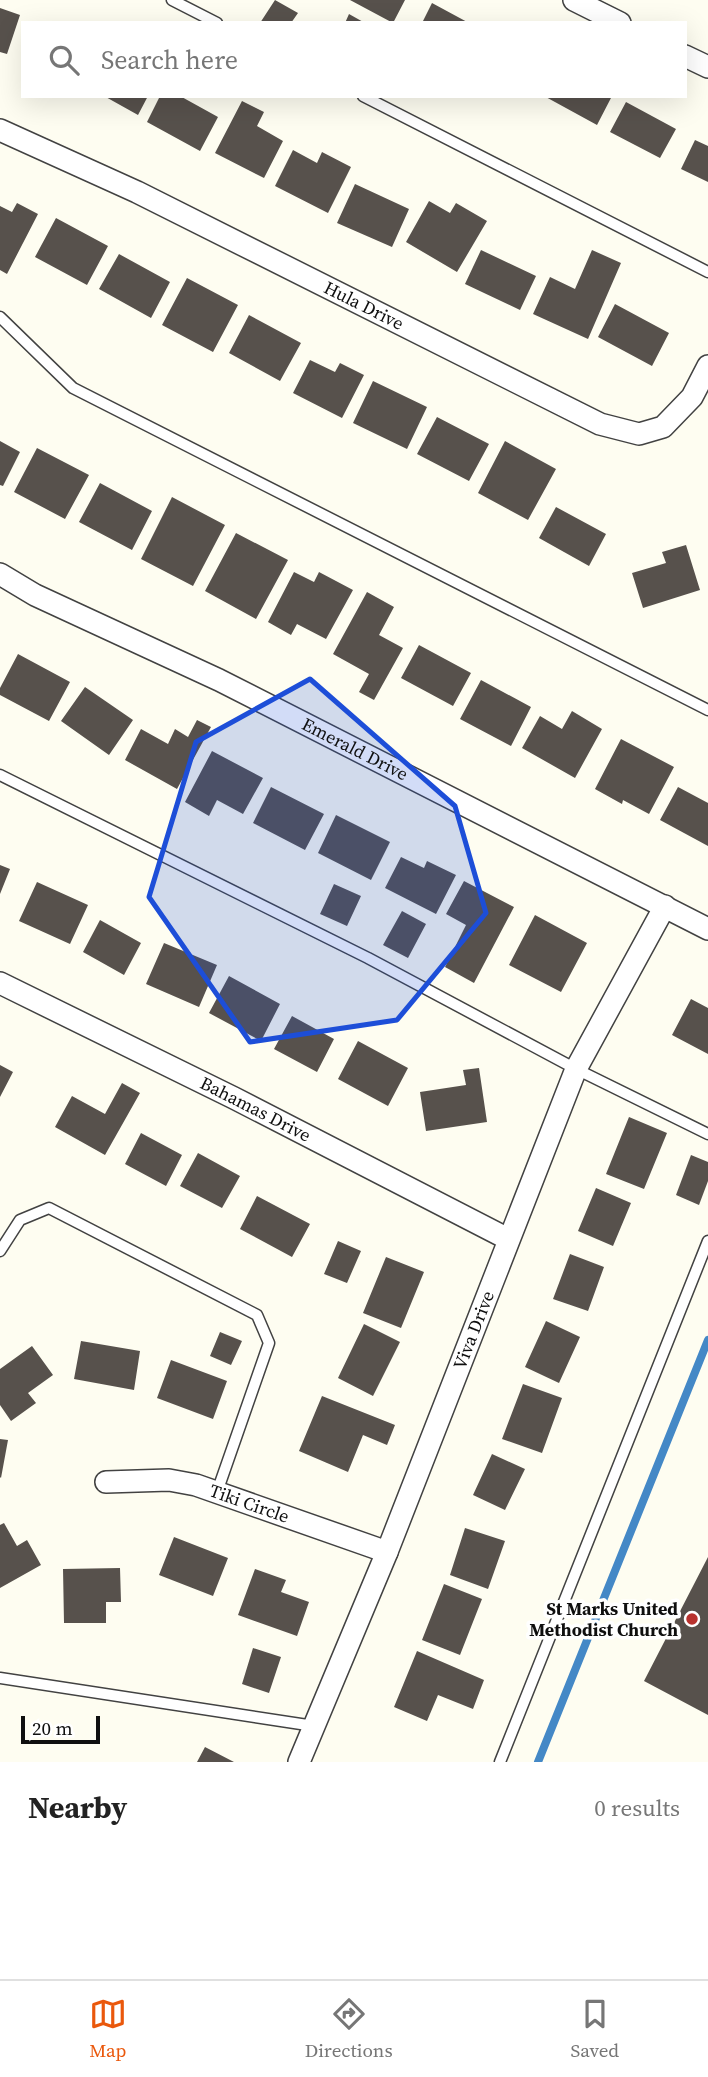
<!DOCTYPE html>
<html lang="en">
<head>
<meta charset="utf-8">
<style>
	body { margin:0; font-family:"Source Serif 4",serif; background:#f6f6f6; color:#222 }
	.scale { position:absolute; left:21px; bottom:18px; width:79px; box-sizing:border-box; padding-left:7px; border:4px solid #0f0f0f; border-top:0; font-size:19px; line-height:24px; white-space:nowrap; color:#0f0f0f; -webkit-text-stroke:5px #fff; paint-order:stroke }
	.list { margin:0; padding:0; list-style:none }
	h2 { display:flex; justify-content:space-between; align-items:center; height:91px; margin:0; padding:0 28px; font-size:30px }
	h2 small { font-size:23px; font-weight:400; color:#767676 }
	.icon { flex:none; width:38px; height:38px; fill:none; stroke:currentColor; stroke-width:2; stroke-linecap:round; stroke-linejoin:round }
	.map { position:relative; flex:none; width:708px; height:1762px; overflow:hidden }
	.search { position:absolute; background:#fff; box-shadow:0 7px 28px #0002; left:21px; right:21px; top:21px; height:77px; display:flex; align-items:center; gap:18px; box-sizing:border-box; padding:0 24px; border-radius:0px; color:#767676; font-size:26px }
	.sheet { height:217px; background:#fff }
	nav { display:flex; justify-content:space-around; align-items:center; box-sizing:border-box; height:98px; border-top:2px solid #e0e0e0; background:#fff; font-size:19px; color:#767676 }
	nav a { display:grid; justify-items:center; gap:4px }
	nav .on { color:#ea580c }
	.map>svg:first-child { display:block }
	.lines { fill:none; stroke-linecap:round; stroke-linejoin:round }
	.stream { stroke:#4488c6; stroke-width:8 }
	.building { fill:#57514c }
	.lane-casing { stroke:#424242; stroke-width:13 }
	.street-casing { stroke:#424242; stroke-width:24 }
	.lane { stroke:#fff; stroke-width:10 }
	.street { stroke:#fff; stroke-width:21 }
	.marked { fill:#1d4ed8; fill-opacity:0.2; stroke:#1d4ed8; stroke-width:5; stroke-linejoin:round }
	.poi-dot { fill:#b8322e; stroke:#fff; stroke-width:2.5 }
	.labels { text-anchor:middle; stroke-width:7; stroke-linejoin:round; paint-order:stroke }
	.street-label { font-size:18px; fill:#0f0f0f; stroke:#fff }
	.poi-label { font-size:18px; font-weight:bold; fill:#0f0f0f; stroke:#fff; text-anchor:end }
</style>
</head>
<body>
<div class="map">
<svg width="708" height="1762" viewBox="0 0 708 1762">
	<rect width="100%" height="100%" fill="#fefdf1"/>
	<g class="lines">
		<!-- stream -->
		<path class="stream" d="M 538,1762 L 708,1340"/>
	</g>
	<!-- building -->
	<path class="building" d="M 275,0 L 298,13 L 291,23 L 260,23 Z
		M 350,0 L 405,0 L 393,23 Z
		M 432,3 L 469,23 L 422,23 Z
		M 0,8 L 20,15 L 7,54 L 0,52 Z
		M 349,14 L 365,23 L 345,23 Z
		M 104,96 L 148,96 L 138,115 Z
		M 160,96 L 180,96 L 218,117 L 200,151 L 147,122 Z
		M 544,96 L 612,96 L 597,125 Z
		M 242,101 L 264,112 L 257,126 L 283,141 L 264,178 L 215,153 Z
		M 626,102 L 676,129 L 660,158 L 610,132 Z
		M 695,140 L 708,146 L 708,182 L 681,169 Z
		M 293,150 L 317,163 L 322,152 L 351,167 L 328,213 L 275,186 Z
		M 355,184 L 409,209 L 392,247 L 337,223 Z
		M 429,201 L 450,213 L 456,203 L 487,221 L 457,272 L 406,242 Z
		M 17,203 L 38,214 L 7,274 L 0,270 L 0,206 L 12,212 Z
		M 56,218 L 108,246 L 87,285 L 35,257 Z
		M 481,250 L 536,276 L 520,310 L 465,284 Z
		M 592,250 L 621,263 L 588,339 L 533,314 L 550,277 L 575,289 Z
		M 119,254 L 170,282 L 151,318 L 99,289 Z
		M 187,278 L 238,305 L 213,352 L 162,325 Z
		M 615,304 L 669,333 L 652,366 L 598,337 Z
		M 249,315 L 301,343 L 280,381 L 229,353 Z
		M 310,360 L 335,372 L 340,363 L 364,375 L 342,418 L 293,393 Z
		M 373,381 L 427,407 L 407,449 L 353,423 Z
		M 437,417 L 489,444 L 469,481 L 417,454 Z
		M 0,441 L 20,452 L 3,486 L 0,485 Z
		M 505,441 L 556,469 L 528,520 L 478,493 Z
		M 37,448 L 89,475 L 65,519 L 14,492 Z
		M 100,483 L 152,511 L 132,550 L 79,522 Z
		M 172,497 L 225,525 L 193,586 L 141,559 Z
		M 556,507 L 606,534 L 589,566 L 539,538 Z
		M 236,533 L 288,560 L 256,619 L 205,591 Z
		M 686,545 L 700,590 L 643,608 L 632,573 L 666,563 L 662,552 Z
		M 294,572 L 314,582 L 319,572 L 353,590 L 326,639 L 297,624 L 291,635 L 268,622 Z
		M 367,592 L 394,607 L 379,635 L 403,648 L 374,700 L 359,692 L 369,674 L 333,654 Z
		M 419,645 L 471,673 L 453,706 L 401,678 Z
		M 18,654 L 70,682 L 49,721 L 0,695 L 0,688 Z
		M 481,680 L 531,707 L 511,746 L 460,719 Z
		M 85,687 L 133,720 L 109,755 L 61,721 Z
		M 572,711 L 602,729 L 575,778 L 522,748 L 540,716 L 562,729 Z
		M 197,720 L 211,727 L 177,789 L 125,760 L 141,729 L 168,744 L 175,729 L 188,737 Z
		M 621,739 L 674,767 L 649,814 L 623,800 L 622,804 L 595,789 Z
		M 212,751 L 263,778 L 243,814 L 217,800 L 209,816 L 185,802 Z
		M 271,787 L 324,814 L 305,850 L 253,823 Z
		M 678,787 L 708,803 L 708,846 L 660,820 Z
		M 336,815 L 390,842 L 371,880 L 318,853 Z
		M 401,857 L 424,868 L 427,861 L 456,875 L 436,914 L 385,888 Z
		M 0,865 L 10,869 L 0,894 Z
		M 464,881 L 514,907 L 474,983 L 445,967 L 466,925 L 446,914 Z
		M 37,882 L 88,905 L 70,944 L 19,921 Z
		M 334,884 L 361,896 L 347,926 L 320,914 Z
		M 402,911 L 426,924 L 408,958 L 383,945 Z
		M 535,915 L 587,943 L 561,992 L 509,965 Z
		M 100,920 L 141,943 L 124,975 L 83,952 Z
		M 164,943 L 217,965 L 199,1007 L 146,984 Z
		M 229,976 L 280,1004 L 261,1041 L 209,1013 Z
		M 691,999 L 708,1008 L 708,1054 L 672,1035 Z
		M 292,1016 L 334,1039 L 317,1072 L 274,1049 Z
		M 358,1041 L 408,1068 L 388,1106 L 338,1079 Z
		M 0,1065 L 13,1072 L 0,1097 Z
		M 479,1068 L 487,1122 L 426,1131 L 420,1092 L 466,1085 L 463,1070 Z
		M 122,1083 L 140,1093 L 105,1155 L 55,1127 L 72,1096 L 105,1114 Z
		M 629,1117 L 667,1133 L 644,1189 L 606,1174 Z
		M 141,1133 L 182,1155 L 166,1186 L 125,1164 Z
		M 198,1153 L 240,1176 L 222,1208 L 180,1186 Z
		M 691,1155 L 708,1162 L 708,1181 L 699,1205 L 676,1195 Z
		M 596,1188 L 631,1203 L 613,1246 L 578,1231 Z
		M 257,1196 L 310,1224 L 292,1257 L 240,1229 Z
		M 338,1241 L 361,1251 L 347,1283 L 324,1274 Z
		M 570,1254 L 604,1267 L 588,1311 L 553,1299 Z
		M 386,1257 L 424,1272 L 401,1328 L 363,1313 Z
		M 546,1321 L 580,1337 L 559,1383 L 525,1367 Z
		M 364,1324 L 400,1342 L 373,1396 L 338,1378 Z
		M 220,1332 L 242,1341 L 231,1365 L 210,1356 Z
		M 81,1341 L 140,1351 L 134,1390 L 74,1379 Z
		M 32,1346 L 53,1375 L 28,1393 L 36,1403 L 11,1421 L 0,1405 L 0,1369 Z
		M 171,1360 L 227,1381 L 213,1419 L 157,1398 Z
		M 523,1384 L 562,1398 L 542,1453 L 502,1439 Z
		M 322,1396 L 395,1425 L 387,1445 L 363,1435 L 348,1472 L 299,1451 Z
		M 0,1439 L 8,1440 L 1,1478 L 0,1477 Z
		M 492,1454 L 525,1469 L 505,1510 L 473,1495 Z
		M 4,1523 L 17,1546 L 27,1540 L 41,1565 L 0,1588 L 0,1525 Z
		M 465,1528 L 505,1541 L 488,1589 L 450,1575 Z
		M 174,1537 L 228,1558 L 213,1596 L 159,1575 Z
		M 708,1557 L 708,1715 L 644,1681 Z
		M 120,1568 L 121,1602 L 106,1602 L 106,1623 L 64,1623 L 63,1569 Z
		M 255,1569 L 286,1580 L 281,1592 L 309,1602 L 297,1636 L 238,1615 Z
		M 444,1584 L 482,1599 L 460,1655 L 422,1640 Z
		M 253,1648 L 281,1657 L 269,1693 L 242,1684 Z
		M 417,1651 L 484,1680 L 473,1709 L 438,1695 L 427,1721 L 394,1707 Z
		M 205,1747 L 234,1762 L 197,1762 Z"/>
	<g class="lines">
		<defs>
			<path id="lane" d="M 172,0 L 217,23
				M 363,96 L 708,272
				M 0,317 L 73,388 L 708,710
				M 0,775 L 368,958 L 576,1069 L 708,1134
				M 0,1251 L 20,1220 L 49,1208 L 257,1315 L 269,1343 L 217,1492
				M 0,1678 L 314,1726
				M 500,1762 L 708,1241"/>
			<g id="street">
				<path d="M 574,0 L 620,23"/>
				<path d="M 685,56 L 708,67"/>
				<path id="s1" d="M 0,130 L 137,192 L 600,424 L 639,434 L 663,427 L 692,397 L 708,366"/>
				<path id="s2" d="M 0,574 L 35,595 L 219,680 L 708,929"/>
				<path id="s3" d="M 0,983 L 234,1098 L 508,1239"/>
				<path id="s4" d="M 106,1482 L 169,1480 L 196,1485 L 387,1552"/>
				<path id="s5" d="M 299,1762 L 387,1552 L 576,1069 L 665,906"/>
			</g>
		</defs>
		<!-- lane casing -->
		<use href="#lane" class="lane-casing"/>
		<!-- street casing -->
		<use href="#street" class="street-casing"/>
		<!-- lane -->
		<use href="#lane" class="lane"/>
		<!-- street -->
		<use href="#street" class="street"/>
	</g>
	<!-- marked area -->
	<path class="marked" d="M 310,679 L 455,806 L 486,913 L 397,1020 L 250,1042 L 149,897 L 196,742 Z"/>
	<!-- markers -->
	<circle class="poi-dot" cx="692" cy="1619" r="7"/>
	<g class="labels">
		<!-- street labels -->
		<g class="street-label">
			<text dy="6" stroke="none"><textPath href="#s1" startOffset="404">Hula Drive</textPath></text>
			<text dy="6" stroke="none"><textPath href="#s2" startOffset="396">Emerald Drive</textPath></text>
			<text dy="6" stroke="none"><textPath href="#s3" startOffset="285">Bahamas Drive</textPath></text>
			<text dy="6" stroke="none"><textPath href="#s5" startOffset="466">Viva Drive</textPath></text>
			<text dy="6" stroke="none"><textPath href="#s4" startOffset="147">Tiki Circle</textPath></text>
		</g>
		<!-- poi labels -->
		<g class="poi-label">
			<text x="678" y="1615">St Marks United<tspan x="678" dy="21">Methodist Church</tspan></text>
		</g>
	</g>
</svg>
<div class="scale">20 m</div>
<div class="search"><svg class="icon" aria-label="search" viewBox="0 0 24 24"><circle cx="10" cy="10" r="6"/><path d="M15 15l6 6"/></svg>Search here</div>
</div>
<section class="sheet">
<h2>Nearby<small>0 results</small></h2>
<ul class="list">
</ul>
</section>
<nav>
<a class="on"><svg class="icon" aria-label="map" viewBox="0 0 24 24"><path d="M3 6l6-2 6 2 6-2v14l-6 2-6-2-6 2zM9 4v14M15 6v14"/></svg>Map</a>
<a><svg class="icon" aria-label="directions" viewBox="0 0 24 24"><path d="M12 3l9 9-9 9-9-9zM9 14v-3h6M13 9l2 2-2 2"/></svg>Directions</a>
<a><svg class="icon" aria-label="saved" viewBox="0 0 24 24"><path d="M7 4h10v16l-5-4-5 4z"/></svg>Saved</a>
</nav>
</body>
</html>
